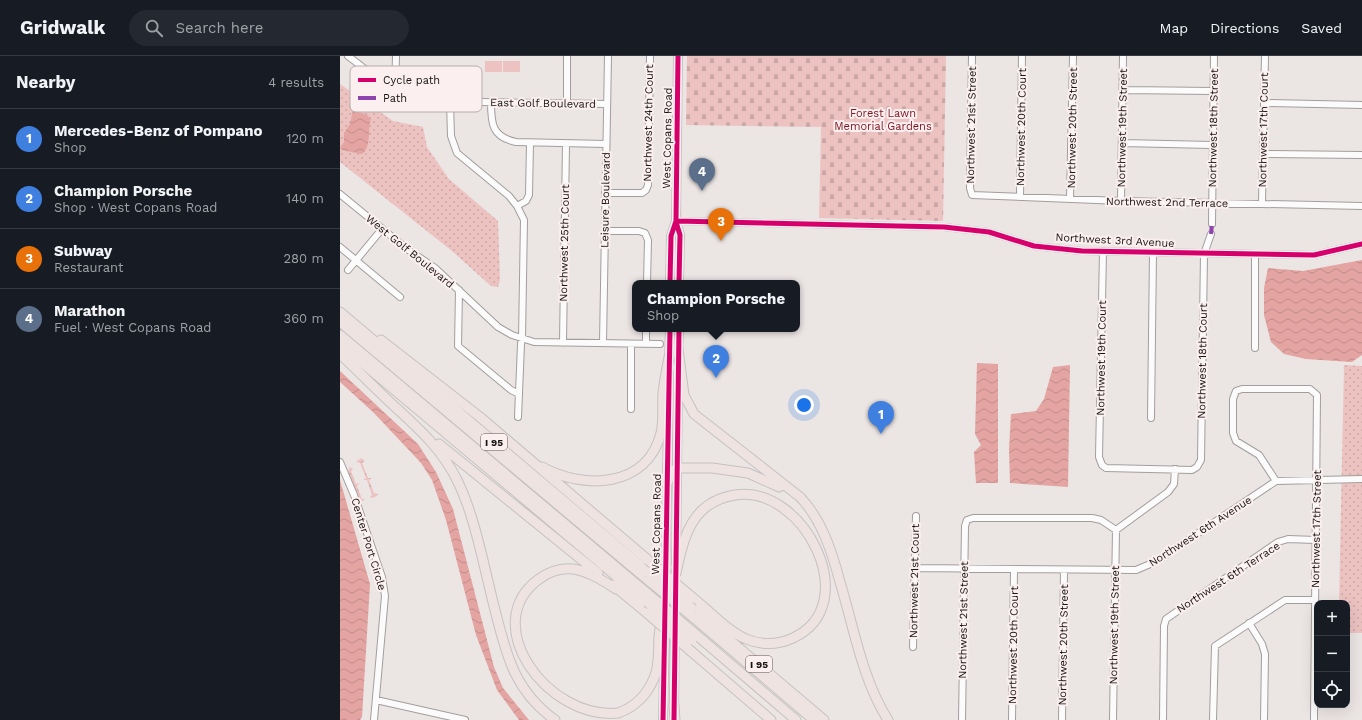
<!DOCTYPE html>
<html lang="en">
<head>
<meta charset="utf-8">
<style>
	body { margin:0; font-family:"Work Sans",sans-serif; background:#242831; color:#f1f3f6 }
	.controls { position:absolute; right:12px; bottom:12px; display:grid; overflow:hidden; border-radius:8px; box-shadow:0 4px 16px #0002 }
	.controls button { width:36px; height:36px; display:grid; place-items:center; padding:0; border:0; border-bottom:1px solid #363941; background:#171b24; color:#f1f3f6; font:20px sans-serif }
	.you { position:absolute; left:464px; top:349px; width:14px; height:14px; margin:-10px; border:3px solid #fff; border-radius:50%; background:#1a73e8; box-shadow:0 0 0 6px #1a73e833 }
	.badge { display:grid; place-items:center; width:26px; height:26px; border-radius:50%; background:#b1b0b1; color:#fff; font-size:13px; font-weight:700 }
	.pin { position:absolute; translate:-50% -33px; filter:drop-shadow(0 1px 2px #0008) }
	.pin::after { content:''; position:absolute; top:21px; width:14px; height:12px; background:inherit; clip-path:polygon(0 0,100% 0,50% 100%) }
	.popup { position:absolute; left:292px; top:224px; width:168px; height:52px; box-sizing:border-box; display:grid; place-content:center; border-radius:8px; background:#171b24; filter:drop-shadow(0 1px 3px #0005); font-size:13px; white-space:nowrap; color:#9ea1a6 }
	.popup b { font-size:15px; color:#f1f3f6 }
	.popup::after { content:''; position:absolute; left:50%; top:100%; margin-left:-8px; border:8px solid transparent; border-top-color:#171b24 }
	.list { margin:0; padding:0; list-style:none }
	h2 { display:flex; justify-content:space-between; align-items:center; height:52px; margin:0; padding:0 16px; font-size:17px }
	h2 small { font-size:13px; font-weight:400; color:#9ea1a6 }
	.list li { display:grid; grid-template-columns:26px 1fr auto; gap:12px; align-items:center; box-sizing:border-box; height:60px; padding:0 16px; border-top:1px solid #363941 }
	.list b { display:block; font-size:15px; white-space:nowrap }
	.list p { margin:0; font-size:13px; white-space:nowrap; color:#9ea1a6 }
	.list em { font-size:13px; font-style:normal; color:#9ea1a6 }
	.icon { flex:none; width:22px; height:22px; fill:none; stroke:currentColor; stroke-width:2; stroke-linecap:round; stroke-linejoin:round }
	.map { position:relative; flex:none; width:1022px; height:664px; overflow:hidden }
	header { display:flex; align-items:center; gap:24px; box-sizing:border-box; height:56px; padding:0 20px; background:#171b24; border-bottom:1px solid #363941 }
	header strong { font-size:19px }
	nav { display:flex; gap:22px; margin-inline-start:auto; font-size:14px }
	.search { width:280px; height:36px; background:#242831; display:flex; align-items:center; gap:10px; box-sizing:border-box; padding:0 14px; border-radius:22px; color:#9ea1a6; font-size:15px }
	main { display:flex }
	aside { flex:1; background:#171b24 }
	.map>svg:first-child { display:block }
	.grass { fill:url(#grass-dots) }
	.cemetery { fill:url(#cemetery-stones) }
	.garden { fill:#edc3c2 }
	.water { fill:url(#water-waves) }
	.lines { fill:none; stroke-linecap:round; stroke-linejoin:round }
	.minor-casing { stroke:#a39e9e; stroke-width:8 }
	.major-casing { stroke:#c5c2c2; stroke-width:10 }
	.highway-casing { stroke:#c5c2c2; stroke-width:11 }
	.minor { stroke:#fcfbfb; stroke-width:6 }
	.major { stroke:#f4edec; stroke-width:8 }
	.highway { stroke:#efe3e2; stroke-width:9 }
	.highway-bridge-casing { stroke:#c5c2c2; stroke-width:11; stroke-linecap:butt }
	.highway-bridge { stroke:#efe3e2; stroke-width:9 }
	.quiet { stroke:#8e44ad; stroke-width:4; stroke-dasharray:8 4; stroke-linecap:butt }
	.cycleway-casing { stroke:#fbefef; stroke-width:8 }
	.cycleway { stroke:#d6006c; stroke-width:5 }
	.labels { text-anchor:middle; stroke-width:4; stroke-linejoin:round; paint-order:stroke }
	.shield { fill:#fbefef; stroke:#5c5655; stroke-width:1 }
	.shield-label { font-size:10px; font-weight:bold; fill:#181413 }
	.street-label { font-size:11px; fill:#181413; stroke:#fbefef }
	.park-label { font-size:11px; fill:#7d1420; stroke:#fbefef }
	.key { fill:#fbefef; stroke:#b7adad; stroke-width:1 }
	.key-label { font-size:11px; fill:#181413 }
</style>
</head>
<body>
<header>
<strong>Gridwalk</strong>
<div class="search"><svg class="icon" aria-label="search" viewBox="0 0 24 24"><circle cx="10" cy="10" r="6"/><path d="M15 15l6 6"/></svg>Search here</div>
<nav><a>Map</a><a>Directions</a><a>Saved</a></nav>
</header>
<main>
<aside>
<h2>Nearby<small>4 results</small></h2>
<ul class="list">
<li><span class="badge" style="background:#3f7fe0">1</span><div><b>Mercedes-Benz of Pompano</b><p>Shop</p></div><em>120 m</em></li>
<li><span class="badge" style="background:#3f7fe0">2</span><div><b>Champion Porsche</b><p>Shop · West Copans Road</p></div><em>140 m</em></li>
<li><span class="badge" style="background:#e8710a">3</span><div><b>Subway</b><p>Restaurant</p></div><em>280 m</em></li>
<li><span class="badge" style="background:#5c6f8a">4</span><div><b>Marathon</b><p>Fuel · West Copans Road</p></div><em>360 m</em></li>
</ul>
</aside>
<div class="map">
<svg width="1022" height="664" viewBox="0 0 1022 664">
	<defs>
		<pattern id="grass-dots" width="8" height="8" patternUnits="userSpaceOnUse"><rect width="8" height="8" fill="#edc3c2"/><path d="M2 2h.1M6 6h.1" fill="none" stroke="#caa7a6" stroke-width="1.8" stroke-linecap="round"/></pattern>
		<pattern id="cemetery-stones" width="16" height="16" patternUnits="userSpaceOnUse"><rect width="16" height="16" fill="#edc3c2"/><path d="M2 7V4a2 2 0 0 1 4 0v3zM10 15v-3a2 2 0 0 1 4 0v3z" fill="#caa7a6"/></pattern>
		<pattern id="water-waves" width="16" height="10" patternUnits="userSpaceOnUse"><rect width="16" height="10" fill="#e3a4a2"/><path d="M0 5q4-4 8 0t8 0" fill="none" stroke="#c28c8b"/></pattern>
	</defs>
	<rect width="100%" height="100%" fill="#ebe5e4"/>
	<!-- grass -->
	<path class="grass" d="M 0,28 L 53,65 L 83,71 L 87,91 L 109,123 L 158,165 L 160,224 L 158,231 L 151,230 L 112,195 L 0,106 Z
		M 1004,309 L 1022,310 L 1022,577 L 1007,577 L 1007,547 L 999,547 Z
		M 21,402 L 25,405 L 22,407 L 28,422 L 32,422 L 29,424 L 34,437 L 38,438 L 37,440 L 32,442 L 30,441 L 32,439 L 27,424 L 23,424 L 26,422 L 20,407 L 16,406 Z
		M 10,411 L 13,413 L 11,415 L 16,428 L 20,427 L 17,430 L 22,443 L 25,443 L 23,445 L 19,444 L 8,416 Z"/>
	<!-- cemetery -->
	<path class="cemetery" d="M 347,0 L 606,0 L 603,165 L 479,162 L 481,71 L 346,69 Z"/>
	<!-- garden -->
	<path class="garden" d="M 145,5 L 162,5 L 162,16 L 145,16 Z
		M 163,5 L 180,5 L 180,16 L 163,16 Z"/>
	<!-- water -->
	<path class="water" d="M 13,54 L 27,59 L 31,63 C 27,73 32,91 22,98 L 2,94 L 0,92 L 4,86 L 4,77 L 10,68 Z
		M 1022,204 L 1022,299 L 1012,306 L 966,303 L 944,298 L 931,286 L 924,259 L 924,232 L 928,212 L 963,215 Z
		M 637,307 L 658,308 L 658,427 L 636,427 L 634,396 L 641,389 L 635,378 Z
		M 730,309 L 728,431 L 670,427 L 669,393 L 671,358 L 696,355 L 704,343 L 713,311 Z
		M 0,315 L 78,388 L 96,416 L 113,453 L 154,611 L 163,632 L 189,664 L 179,664 L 157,634 L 136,579 L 106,464 L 92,424 L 81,407 L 34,357 L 0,326 Z
		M 0,424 L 30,528 L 22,661 L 20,664 L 0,664 Z"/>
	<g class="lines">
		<defs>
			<path id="minor" d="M 8,0 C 34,19 48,36 81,45 L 267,48
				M 632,0 L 630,132 L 632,139 L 781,145 L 1022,150
				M 783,34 L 873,35
				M 55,35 L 56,0
				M 110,46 L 111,80 L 117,97 L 169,140 L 177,150 L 184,164 L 182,282 L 181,288 L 178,361
				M 151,46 C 151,68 152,81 176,86 L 266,88
				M 227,47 L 227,0
				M 924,47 L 1022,49
				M 782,87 L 872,89
				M 923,98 L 1022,99
				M 265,137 L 302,137 L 306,134 L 308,129 L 310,0
				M 0,138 L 67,193 L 95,212 L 158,271 L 172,279 L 194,286 L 320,288
				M 680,141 L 682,0
				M 730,143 L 733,0
				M 781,145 L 783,0
				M 922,147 L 925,0
				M 177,150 L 186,145 L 189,139 L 190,87
				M 336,165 L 604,171 L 649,176 L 694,190 L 742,195 L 974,199 L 1022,188
				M 872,168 L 874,0
				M 265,175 L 299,175 L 305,177 L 308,184 L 307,227
				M 0,191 L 60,241
				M 763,195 L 759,401 L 762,409 L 766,412 L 852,414 L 857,411 L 861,404 L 864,198 L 871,178
				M 915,199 L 915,292
				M 8,214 L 42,173
				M 119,234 L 118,290 L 171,334 L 179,338
				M 223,287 L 226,88
				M 263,287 L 268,0
				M 306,288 L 306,273
				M 291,353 L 291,288
				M 811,362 L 813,197
				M 0,406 L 14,439 L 42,521 L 45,540 L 34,664
				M 936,425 L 919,399 L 896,385 L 893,377 L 893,343 L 896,335 L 902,333 L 970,333 L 977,339 L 974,664
				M 575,512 L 796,514 L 815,506 L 936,425 L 1022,423
				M 909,567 L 922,588 L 925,598 L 924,664
				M 573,591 L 576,460
				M 36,644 L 125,664
				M 622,664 L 625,470 L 627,464 L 633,462 L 752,462 L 761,464 L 776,474 L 828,436 L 834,428 L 835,413
				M 672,664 L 674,514
				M 722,664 L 724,514
				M 773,664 L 776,474
				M 823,664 L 824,570 L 826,563 L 938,486 L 948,483 L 976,484
				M 873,664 L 875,590 L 945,544 L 975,544"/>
			<path id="major" d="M 336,165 L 340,179 L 339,227
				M 330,227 L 331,180 L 336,165 L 338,0
				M 338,298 L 339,273
				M 329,306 L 330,273
				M 336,508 L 338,316
				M 325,522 L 329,318
				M 334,654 L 335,542
				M 323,664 L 325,568"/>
			<path id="highway" d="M 0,256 L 308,516
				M 0,266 L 308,524
				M 0,279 L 308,538
				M 41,284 L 140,361 L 308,504
				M 0,288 L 307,546
				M 338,293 L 344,339 L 354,358 L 460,441 C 482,464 492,496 500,526 C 514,572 522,623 548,664
				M 0,298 C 18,315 35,332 53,349 C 77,371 102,393 117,424 C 136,462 145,517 156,558 C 167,602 176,636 215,664
				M 99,388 L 258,517
				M 202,411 C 244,434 307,432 321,377 C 324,365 322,350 323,337 C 324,325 327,313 329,301
				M 327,427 L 331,417 L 337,412 L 372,412 L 408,417 L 439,431
				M 336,517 C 344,481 351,446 395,439 C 464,428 525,549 453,582 C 438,589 421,589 406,583 C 386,574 370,555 353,542
				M 273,529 L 307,557
				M 276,533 C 251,517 228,502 199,523 C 137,568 208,664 278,657 C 295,651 307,639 314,622 C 320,609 318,595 319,581 C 320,569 323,557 325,545
				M 353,553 L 484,664
				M 353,561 L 474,664
				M 353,576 L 456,664
				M 352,596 L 431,664
				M 334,649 L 335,664"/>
		</defs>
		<!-- minor casing -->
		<use href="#minor" class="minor-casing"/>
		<!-- major casing -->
		<use href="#major" class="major-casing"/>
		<!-- highway casing -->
		<use href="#highway" class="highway-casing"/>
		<!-- minor -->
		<use href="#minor" class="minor"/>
		<!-- major -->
		<use href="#major" class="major"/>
		<!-- highway -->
		<use href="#highway" class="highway"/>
		<defs>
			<path id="highway-bridge" d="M 308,504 L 353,542
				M 308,516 L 353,553
				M 308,524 L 353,561
				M 308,538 L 353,576
				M 307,546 L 352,584
				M 307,557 L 352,596"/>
		</defs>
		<!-- highway-bridge casing -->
		<use href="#highway-bridge" class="highway-bridge-casing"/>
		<!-- highway-bridge -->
		<use href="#highway-bridge" class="highway-bridge"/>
		<!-- quiet -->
		<path class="quiet" d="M 871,178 L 872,168"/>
		<defs>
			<path id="cycleway" d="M 336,165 L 604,171 L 649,176 L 694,190 L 742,195 L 974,199 L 1022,188
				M 336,166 L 340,179 L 339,227
				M 330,227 L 331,180 L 336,165 L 338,0
				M 323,664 L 330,273
				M 334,664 L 339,273"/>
		</defs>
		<!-- cycleway casing -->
		<use href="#cycleway" class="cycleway-casing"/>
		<!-- cycleway -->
		<use href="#cycleway" class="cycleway"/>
	</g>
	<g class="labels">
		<!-- shield labels -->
		<g class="shield">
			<rect x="141" y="378" width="26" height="16" rx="3"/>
			<rect x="406" y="600" width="26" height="16" rx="3"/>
		</g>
		<g class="shield-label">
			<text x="154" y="390">I 95</text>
			<text x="419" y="612">I 95</text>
		</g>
		<!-- street labels -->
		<g class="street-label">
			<text transform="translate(203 47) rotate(1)" y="4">East Golf Boulevard</text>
			<text transform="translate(308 67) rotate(-89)" y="4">Northwest 24th Court</text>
			<text transform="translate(631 69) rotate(-89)" y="4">Northwest 21st Street</text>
			<text transform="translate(681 71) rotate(-89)" y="4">Northwest 20th Court</text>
			<text transform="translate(732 72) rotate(-89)" y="4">Northwest 20th Street</text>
			<text transform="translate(782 72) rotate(-89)" y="4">Northwest 19th Street</text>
			<text transform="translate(873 72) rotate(-89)" y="4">Northwest 18th Street</text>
			<text transform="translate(923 74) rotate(-89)" y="4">Northwest 17th Court</text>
			<text transform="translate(327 82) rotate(-89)" y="4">West Copans Road</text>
			<text transform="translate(265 144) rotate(-89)" y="4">Leisure Boulevard</text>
			<text transform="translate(827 146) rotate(1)" y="4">Northwest 2nd Terrace</text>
			<text transform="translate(775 184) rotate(3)" y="4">Northwest 3rd Avenue</text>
			<text transform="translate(224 187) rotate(-89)" y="4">Northwest 25th Court</text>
			<text transform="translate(70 195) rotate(39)" y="4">West Golf Boulevard</text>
			<text transform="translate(761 302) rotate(-89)" y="4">Northwest 19th Court</text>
			<text transform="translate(862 305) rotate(-89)" y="4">Northwest 18th Court</text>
			<text transform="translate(316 468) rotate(-89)" y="4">West Copans Road</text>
			<text transform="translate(976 473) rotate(-89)" y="4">Northwest 17th Street</text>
			<text transform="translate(860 475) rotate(-33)" y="4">Northwest 6th Avenue</text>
			<text transform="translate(29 488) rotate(73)" y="4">Center Port Circle</text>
			<text transform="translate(888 521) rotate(-33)" y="4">Northwest 6th Terrace</text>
			<text transform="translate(574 525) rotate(-89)" y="4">Northwest 21st Court</text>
			<text transform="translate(623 564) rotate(-89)" y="4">Northwest 21st Street</text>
			<text transform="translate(774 569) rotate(-89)" y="4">Northwest 19th Street</text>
			<text transform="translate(673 589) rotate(-89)" y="4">Northwest 20th Court</text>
			<text transform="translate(723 589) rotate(-89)" y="4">Northwest 20th Street</text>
		</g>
		<!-- park labels -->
		<g class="park-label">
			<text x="543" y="61">Forest Lawn<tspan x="543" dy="13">Memorial Gardens</tspan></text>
		</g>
	</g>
	<!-- legend -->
	<rect x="10" y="10" width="132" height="46" rx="6" class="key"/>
	<rect x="18" y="22" width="18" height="4" fill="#d6006c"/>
	<rect x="18" y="40" width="18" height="4" fill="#8e44ad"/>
	<g class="key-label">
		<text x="43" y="28">Cycle path</text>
		<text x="43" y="46">Path</text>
	</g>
</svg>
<div class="controls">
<button>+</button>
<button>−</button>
<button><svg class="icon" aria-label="locate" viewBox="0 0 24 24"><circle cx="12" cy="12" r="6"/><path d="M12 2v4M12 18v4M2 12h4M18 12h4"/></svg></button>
</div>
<div class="you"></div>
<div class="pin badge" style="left:541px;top:378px;background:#3f7fe0">1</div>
<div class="pin badge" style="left:376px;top:322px;background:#3f7fe0">2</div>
<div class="popup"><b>Champion Porsche</b>Shop</div>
<div class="pin badge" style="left:381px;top:185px;background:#e8710a">3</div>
<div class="pin badge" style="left:362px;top:135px;background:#5c6f8a">4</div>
</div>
</main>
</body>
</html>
